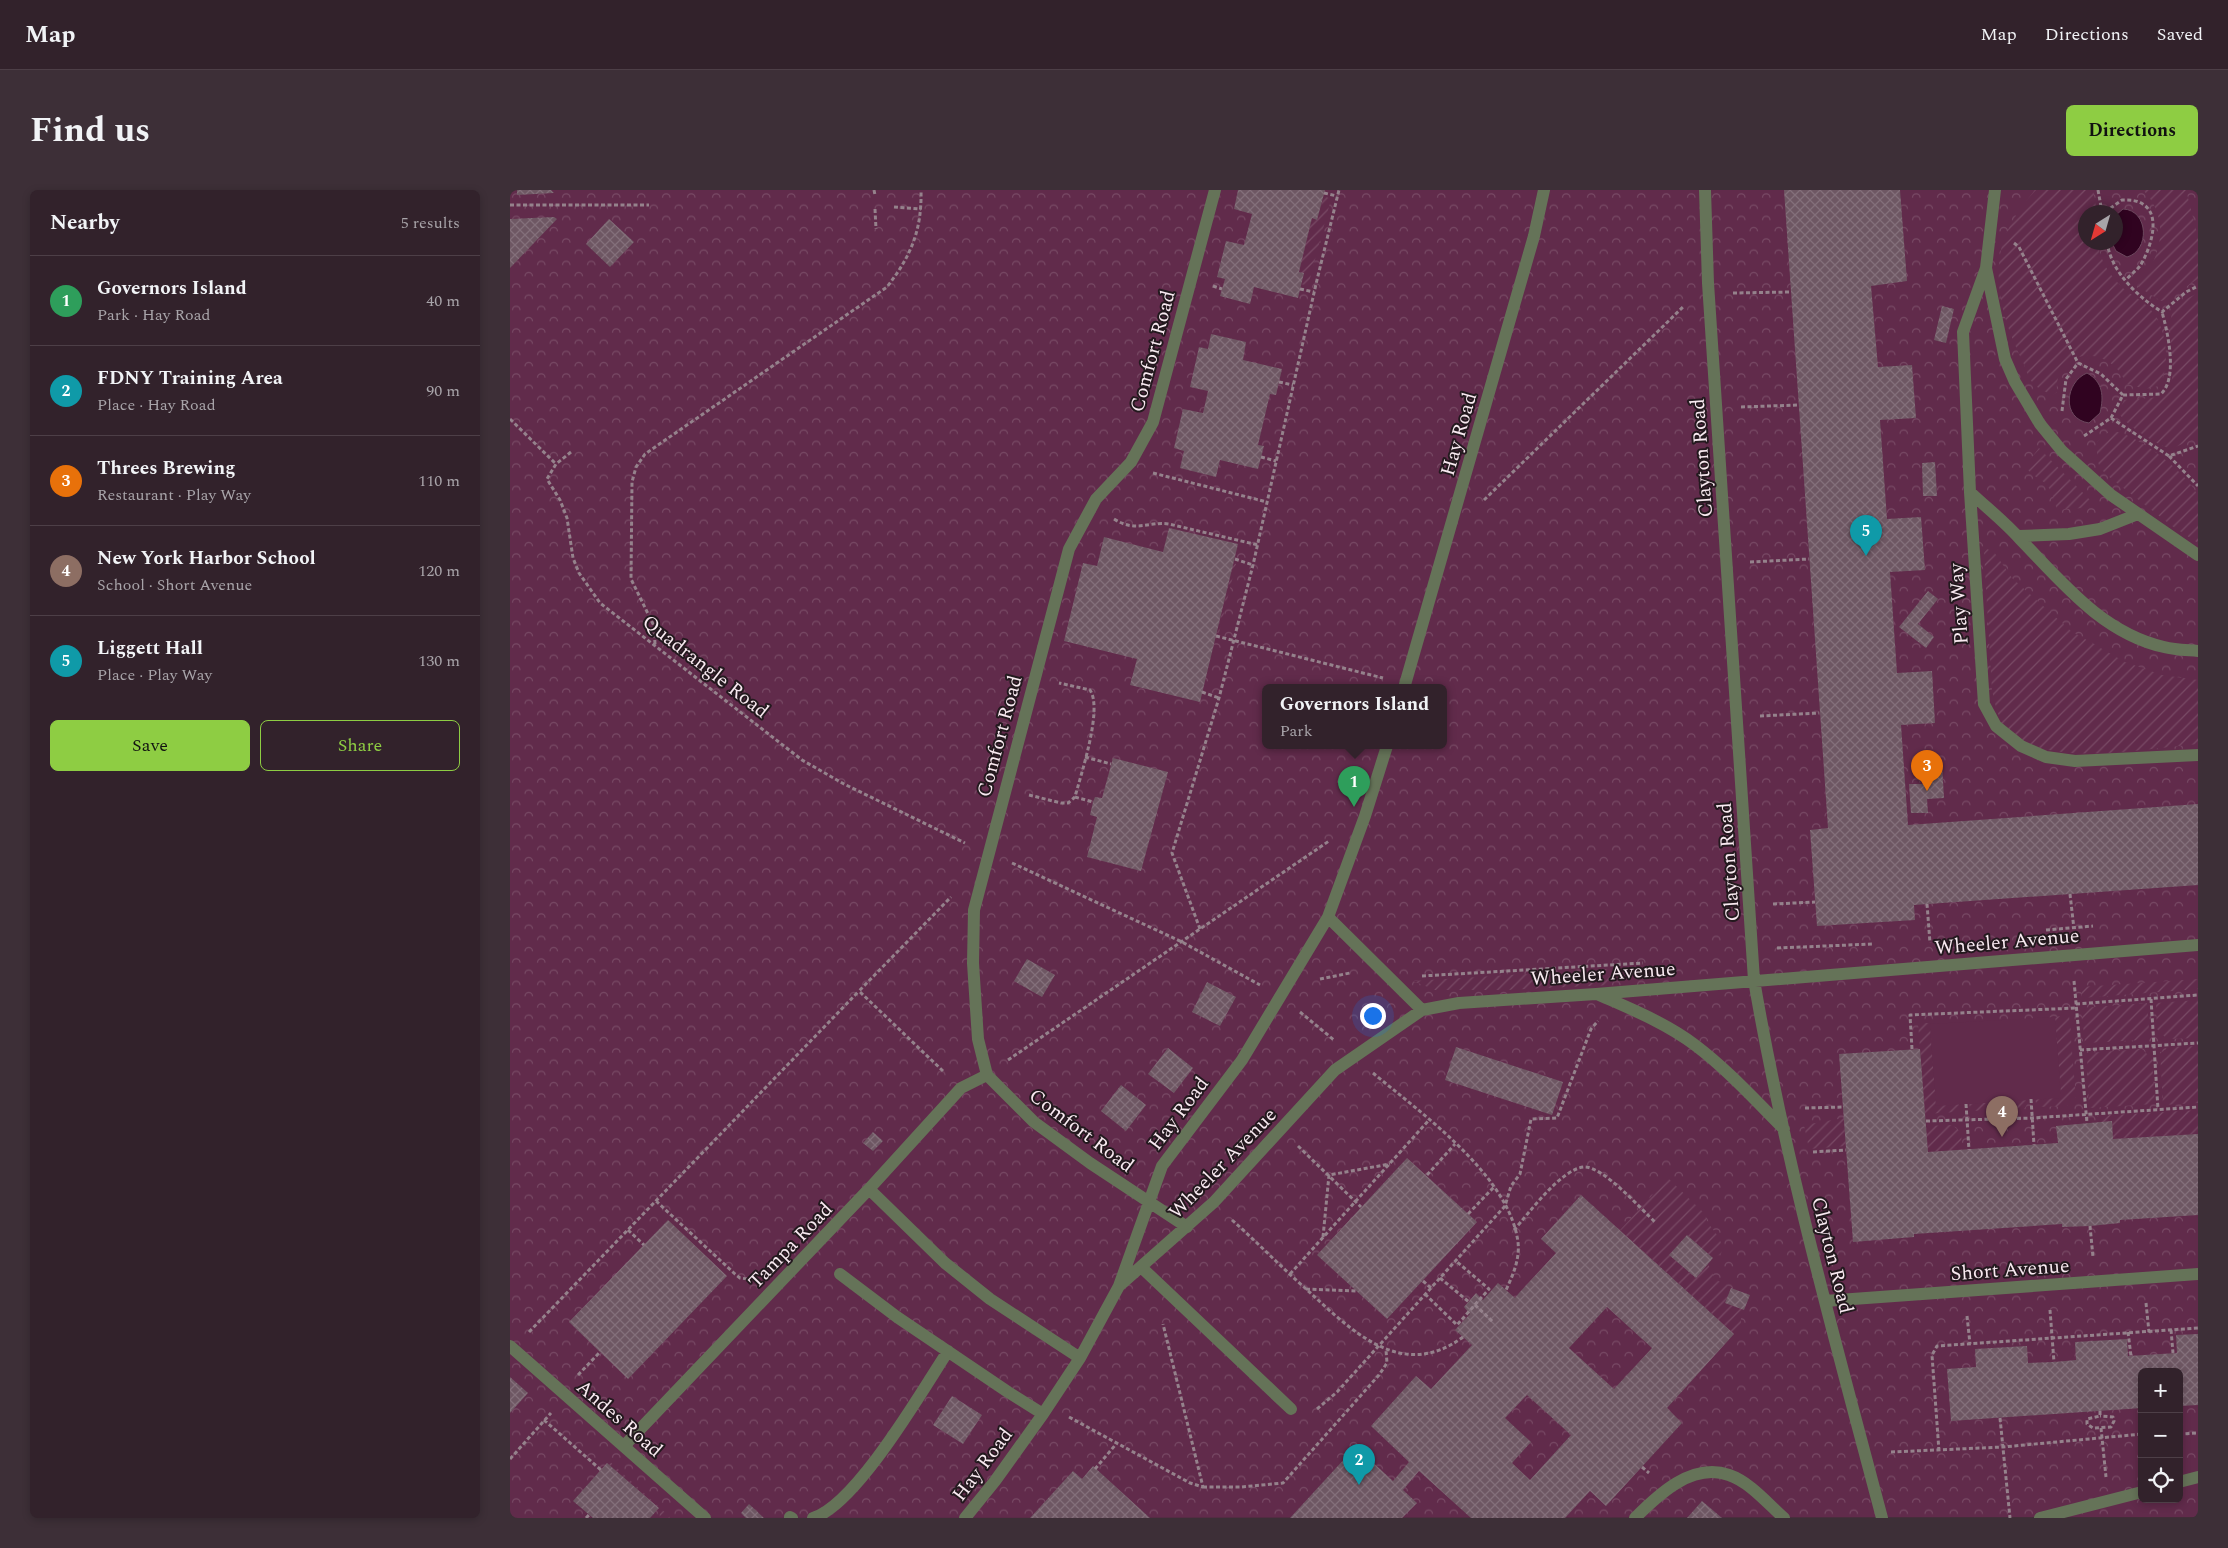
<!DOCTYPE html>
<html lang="en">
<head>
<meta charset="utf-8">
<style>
	body { margin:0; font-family:Spectral,serif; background:#3d2f37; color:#f1f3f6 }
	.controls { position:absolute; right:15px; bottom:15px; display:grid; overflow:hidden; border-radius:8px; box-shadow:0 2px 8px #0003 }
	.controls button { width:45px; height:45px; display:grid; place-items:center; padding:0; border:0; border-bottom:1px solid #4d3f47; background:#32222b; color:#f1f3f6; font:25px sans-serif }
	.compass { position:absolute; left:1568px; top:15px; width:45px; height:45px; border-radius:50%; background:#32222b; box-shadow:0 2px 8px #0003; rotate:217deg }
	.you { position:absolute; left:862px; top:825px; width:18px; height:18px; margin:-12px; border:4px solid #fff; border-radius:50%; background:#1a73e8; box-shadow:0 0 0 8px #1a73e833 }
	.badge { display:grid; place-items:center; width:32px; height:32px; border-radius:50%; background:#8ecd43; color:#fff; font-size:16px; font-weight:700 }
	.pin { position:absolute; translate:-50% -41px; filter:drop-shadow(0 1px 2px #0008) }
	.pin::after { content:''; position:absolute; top:26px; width:18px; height:15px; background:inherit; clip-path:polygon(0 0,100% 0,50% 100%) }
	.popup { position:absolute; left:752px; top:494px; width:185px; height:65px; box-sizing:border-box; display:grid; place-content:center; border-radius:8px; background:#32222b; filter:drop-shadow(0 1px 4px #0005); font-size:16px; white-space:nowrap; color:#a8a4a9 }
	.popup b { font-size:19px; color:#f1f3f6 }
	.popup::after { content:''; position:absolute; left:50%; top:100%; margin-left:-10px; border:10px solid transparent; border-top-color:#32222b }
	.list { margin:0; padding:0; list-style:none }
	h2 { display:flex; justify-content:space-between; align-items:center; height:65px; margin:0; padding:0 20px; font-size:21px }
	h2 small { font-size:16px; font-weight:400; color:#a8a4a9 }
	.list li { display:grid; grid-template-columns:32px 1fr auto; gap:15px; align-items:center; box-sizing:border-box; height:90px; padding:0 20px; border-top:1px solid #4d3f47 }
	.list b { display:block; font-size:19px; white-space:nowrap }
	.list p { margin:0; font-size:16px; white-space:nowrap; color:#a8a4a9 }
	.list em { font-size:16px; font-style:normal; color:#a8a4a9 }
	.actions { display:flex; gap:10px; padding:15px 20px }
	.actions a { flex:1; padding:11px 0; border:1px solid #8ecd43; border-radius:8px; text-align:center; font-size:18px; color:#8ecd43 }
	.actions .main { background:#8ecd43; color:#111 }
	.icon { flex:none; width:28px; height:28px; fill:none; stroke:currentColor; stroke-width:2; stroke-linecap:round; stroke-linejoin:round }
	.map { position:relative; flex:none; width:1688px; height:1328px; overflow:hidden; border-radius:8px }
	header { display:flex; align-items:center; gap:30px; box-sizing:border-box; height:70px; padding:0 25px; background:#32222b; border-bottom:1px solid #4d3f47 }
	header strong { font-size:24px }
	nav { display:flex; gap:28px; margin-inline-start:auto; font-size:18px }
	.intro { display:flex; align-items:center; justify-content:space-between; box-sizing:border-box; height:120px; padding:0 30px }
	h1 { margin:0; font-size:35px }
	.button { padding:12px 22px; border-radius:8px; background:#8ecd43; color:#111; font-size:18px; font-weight:700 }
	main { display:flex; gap:30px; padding:0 30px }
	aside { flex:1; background:#32222b; border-radius:8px; box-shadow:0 2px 8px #0003 }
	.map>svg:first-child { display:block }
	.forest { fill:url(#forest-crowns); fill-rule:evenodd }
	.garden { fill:url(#garden-furrows) }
	.pitch { fill:#612b4b }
	.water { fill:#300320; stroke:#6c485e }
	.building { fill:url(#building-cross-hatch); fill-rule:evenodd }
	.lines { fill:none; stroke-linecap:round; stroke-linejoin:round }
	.path { stroke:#95828c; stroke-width:3; stroke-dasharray:4 2.5; stroke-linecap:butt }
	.minor { stroke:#657358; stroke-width:12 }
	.labels { text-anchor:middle; stroke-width:4; stroke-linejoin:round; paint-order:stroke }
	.street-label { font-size:20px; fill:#f8e9f0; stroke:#23191e }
</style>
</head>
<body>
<header>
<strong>Map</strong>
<nav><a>Map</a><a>Directions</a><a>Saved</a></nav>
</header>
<div class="intro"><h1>Find us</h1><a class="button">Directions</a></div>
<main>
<aside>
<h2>Nearby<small>5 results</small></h2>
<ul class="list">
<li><span class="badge" style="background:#2e9e5b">1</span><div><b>Governors Island</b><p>Park · Hay Road</p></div><em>40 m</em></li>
<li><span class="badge" style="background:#0f9aa8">2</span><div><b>FDNY Training Area</b><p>Place · Hay Road</p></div><em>90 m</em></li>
<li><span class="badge" style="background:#e8710a">3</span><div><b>Threes Brewing</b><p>Restaurant · Play Way</p></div><em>110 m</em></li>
<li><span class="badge" style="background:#8d6e63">4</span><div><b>New York Harbor School</b><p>School · Short Avenue</p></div><em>120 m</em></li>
<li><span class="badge" style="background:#0f9aa8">5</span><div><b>Liggett Hall</b><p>Place · Play Way</p></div><em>130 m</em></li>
</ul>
<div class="actions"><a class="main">Save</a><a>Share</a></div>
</aside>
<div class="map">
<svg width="1688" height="1328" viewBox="0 0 1688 1328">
	<defs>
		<pattern id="forest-crowns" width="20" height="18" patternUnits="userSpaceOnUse" patternTransform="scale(1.25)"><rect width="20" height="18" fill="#612b4b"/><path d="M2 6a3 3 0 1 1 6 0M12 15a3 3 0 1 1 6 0" fill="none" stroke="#784a65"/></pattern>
		<pattern id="garden-furrows" width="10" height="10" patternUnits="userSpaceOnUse" patternTransform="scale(1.25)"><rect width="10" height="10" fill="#612b4b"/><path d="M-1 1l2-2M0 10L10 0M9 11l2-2" fill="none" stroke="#784a65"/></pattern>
		<pattern id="building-cross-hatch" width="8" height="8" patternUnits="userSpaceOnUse" patternTransform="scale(1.25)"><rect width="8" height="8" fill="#6e5763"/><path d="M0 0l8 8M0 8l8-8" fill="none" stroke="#836f7a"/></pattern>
	</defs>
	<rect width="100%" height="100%" fill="#432d39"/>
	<!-- forest -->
	<path class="forest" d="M 0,0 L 1688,0 L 1688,1327 L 0,1328 ZM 1576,22 L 1606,22 L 1606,52 L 1576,52 ZM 755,498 L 933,498 L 933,556 L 755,556 ZM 1632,1182 L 1669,1182 L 1669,1309 L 1632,1309 Z"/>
	<!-- garden -->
	<path class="garden" d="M 1525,0 L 1583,0 L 1587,22 L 1576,22 L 1576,52 L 1588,53 C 1590,71 1600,86 1614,99 C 1622,106 1634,111 1641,120 C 1651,132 1655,147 1656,163 C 1656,174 1655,186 1649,196 L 1635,199 L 1617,194 C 1613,187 1609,180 1603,175 C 1578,155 1544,169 1547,202 L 1543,205 C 1536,202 1528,199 1523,193 C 1518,188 1516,179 1513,172 C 1496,138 1483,99 1491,60 C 1495,39 1511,17 1525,0 Z
		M 1633,0 L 1676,0 L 1688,47 L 1688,89 C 1681,93 1656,111 1651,111 L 1627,96 C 1652,68 1661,29 1633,0 Z
		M 814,6 L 821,9 L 798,96 L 791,94 L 794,83 L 789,82 L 802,28 L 807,29 Z
		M 1688,103 L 1688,247 L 1661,259 C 1646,254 1620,238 1610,225 L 1610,219 L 1614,210 C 1624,208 1645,209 1652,206 C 1674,195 1653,142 1663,121 C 1668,111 1679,108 1688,103 Z
		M 1600,241 C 1624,241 1679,284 1688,306 C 1688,316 1688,341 1688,353 L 1662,336 L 1598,286 L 1590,278 L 1587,269 L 1587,252 Z
		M 1529,258 L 1580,310 L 1580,315 L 1572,318 L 1547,320 C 1544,310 1542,300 1535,293 C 1529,288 1523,286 1518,280 L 1519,271 Z
		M 1477,359 L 1484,362 L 1502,388 L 1561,441 L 1615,472 L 1652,485 L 1688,490 L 1688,554 C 1643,558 1582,569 1539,560 C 1522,557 1504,547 1493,533 C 1486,523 1485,512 1482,501 L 1474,363 Z
		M 724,373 L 726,374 L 709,443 L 707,443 Z
		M 1100,779 L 1102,795 L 995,800 L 925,800 L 903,791 Z
		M 1688,789 L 1688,799 L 1572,808 L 1571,797 Z
		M 1688,810 L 1688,848 L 1657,849 L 1647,839 L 1646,813 Z
		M 1637,813 L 1639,839 L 1634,843 L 1632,850 L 1575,853 L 1571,818 Z
		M 1559,825 L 1566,908 L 1558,908 L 1558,916 L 1527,917 L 1525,909 L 1551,907 L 1545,827 Z
		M 1408,833 L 1420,833 L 1426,915 L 1449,914 L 1449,920 L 1446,922 L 1415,924 Z
		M 1688,856 L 1688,913 L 1653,915 L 1650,862 L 1655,861 L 1657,857 Z
		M 1632,859 L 1642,869 L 1645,914 L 1579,918 L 1577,863 Z
		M 1516,910 L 1517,914 L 1515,918 L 1461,921 L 1459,914 Z
		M 1688,920 L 1688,944 L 1603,949 L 1601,931 L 1588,933 L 1587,926 Z
		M 1334,928 L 1336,956 L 1299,959 L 1294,935 Z
		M 1442,935 L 1451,942 L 1452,960 L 1418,962 L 1416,936 Z
		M 1158,988 L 1195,1024 C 1197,1039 1216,1046 1211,1064 L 1203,1068 L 1177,1045 L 1160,1065 L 1185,1088 L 1198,1074 L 1205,1089 L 1221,1098 L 1215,1113 L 1234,1120 L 1231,1128 L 1231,1138 L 1224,1144 L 1110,1040 Z
		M 97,1269 L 160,1327 L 159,1328 L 150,1328 L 149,1318 L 97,1273 Z"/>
	<!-- pitch -->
	<path class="pitch" d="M 1545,827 L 1551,908 L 1426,916 L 1420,834 Z"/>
	<!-- water -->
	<path class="water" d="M 1613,19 C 1639,20 1640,61 1617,67 L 1606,61 L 1602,53 L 1606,52 L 1606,25 Z
		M 1577,183 C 1593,192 1594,206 1590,223 L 1579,233 C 1551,229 1555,192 1577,183 Z"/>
	<!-- building -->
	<path class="building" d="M 7,0 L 41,0 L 44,3 L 7,5 Z
		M 728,0 L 815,0 L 807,30 L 802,28 L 789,82 L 794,83 L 788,108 L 744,97 L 740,114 L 710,106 L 715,89 L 707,87 L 716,51 L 734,55 L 742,24 L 724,19 Z
		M 1274,0 L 1390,0 L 1397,91 L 1361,96 L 1368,177 L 1402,175 L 1406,228 L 1370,230 L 1377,329 L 1411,327 L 1415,380 L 1380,382 L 1387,483 L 1422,481 L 1425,533 L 1391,535 L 1398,635 L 1688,614 L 1688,695 L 1404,715 L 1405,730 L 1307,736 L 1300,640 L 1318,638 Z
		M 44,27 L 47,29 L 0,78 L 0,29 Z
		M 99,29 L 124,52 L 100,77 L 76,54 Z
		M 1432,116 L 1444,119 L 1436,153 L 1424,150 Z
		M 701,144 L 736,152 L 733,170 L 772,179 L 766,205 L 760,204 L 748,255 L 754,256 L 748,279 L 710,270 L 706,287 L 670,278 L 674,261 L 664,258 L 673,219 L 693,223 L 698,201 L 680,197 L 689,157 L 698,159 Z
		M 1425,272 L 1427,306 L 1413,306 L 1412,273 Z
		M 659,338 L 728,354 L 690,512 L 620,495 L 627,469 L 554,451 L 573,373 L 587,376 L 594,347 L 653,362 Z
		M 1418,401 L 1428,409 L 1408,434 L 1424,447 L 1416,458 L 1389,437 Z
		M 603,568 L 658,582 L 631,681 L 577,667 L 587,627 L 580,625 L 583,612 L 585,607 L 592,608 Z
		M 1432,575 L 1434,608 L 1417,609 L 1418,623 L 1401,623 L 1399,594 L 1414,594 L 1413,576 Z
		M 517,769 L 545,785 L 532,807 L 504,791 Z
		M 697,792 L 726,807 L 710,836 L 682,822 Z
		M 946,857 L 1053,892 L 1042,925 L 935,890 Z
		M 658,858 L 683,878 L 664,903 L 638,884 Z
		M 1410,859 L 1418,962 L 1548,953 L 1546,936 L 1602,931 L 1603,949 L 1688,944 L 1688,1025 L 1610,1030 L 1610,1033 L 1580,1036 L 1552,1037 L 1552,1034 L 1404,1044 L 1404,1047 L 1343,1052 L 1329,864 Z
		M 611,895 L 636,915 L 616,941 L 591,921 Z
		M 363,942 L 373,951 L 363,961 L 353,953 Z
		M 897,968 L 967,1032 L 877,1129 L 807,1065 Z
		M 1071,1005 L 1224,1144 L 1157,1218 L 1172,1233 L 1096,1316 L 1080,1301 L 1055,1328 L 961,1328 L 909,1281 L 893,1300 L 907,1313 L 892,1328 L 780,1328 L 837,1266 L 850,1277 L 858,1268 L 883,1291 L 899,1272 L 861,1236 L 906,1186 L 921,1199 L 962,1155 L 945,1140 L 960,1124 L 954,1117 L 966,1103 L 973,1110 L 988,1093 L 1005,1108 L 1009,1103 L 1046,1063 L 1031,1049 ZM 1097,1117 L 1142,1158 L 1104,1199 L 1059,1158 ZM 1017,1205 L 1061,1245 L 1020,1290 L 1002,1273 L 1021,1252 L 995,1228 Z
		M 158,1030 L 217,1086 L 118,1189 L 59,1132 Z
		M 1177,1045 L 1203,1068 L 1186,1088 L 1159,1065 Z
		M 1221,1098 L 1240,1105 L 1234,1120 L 1215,1113 Z
		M 1688,1144 L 1688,1215 L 1669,1216 L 1669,1182 L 1632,1182 L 1632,1218 L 1441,1231 L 1437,1179 L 1466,1177 L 1465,1159 L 1517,1156 L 1518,1173 L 1544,1172 L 1566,1170 L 1565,1152 L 1617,1149 L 1618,1166 L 1667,1163 L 1666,1145 Z
		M 0,1187 L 18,1203 L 0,1223 Z
		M 442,1206 L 472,1225 L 453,1254 L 423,1235 Z
		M 97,1273 L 149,1318 L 140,1328 L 83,1328 L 63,1311 Z
		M 583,1276 L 640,1328 L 520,1328 L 563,1281 L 572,1289 Z
		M 1192,1311 L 1205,1322 L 1212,1328 L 1177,1328 Z
		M 239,1314 L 254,1328 L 236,1328 L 231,1323 Z"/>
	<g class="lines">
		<!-- path -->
		<path class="path" d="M 364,0 L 365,5
			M 1588,0 L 1592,22
			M 814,3 L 827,6
			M 0,15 L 139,15
			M 384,17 L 411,19
			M 365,19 L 366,39
			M 1595,22 L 1612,10 C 1620,10 1628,10 1634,15 C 1652,27 1639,62 1630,76 C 1626,81 1620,85 1616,90
			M 1597,52 C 1601,82 1628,107 1652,122 L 1676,102 L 1688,96
			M 1504,53 L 1509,57 L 1568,173 L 1591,184 L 1613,205
			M 703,96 L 712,99
			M 790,99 L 804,102
			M 1223,103 L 1280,102
			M 769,192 L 783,195
			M 1231,217 L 1288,215
			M 1552,221 L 1556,189 L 1568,173
			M 1601,228 L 1613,205 L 1651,204 C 1668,188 1658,143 1652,122
			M 0,229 L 46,274
			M 1574,246 L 1601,228 L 1659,266 L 1688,256
			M 61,262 L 46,274 L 37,289 L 50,310 L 57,328 L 63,368 L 69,383 L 90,413 L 292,570 L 334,594 L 455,653
			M 1659,266 L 1688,296
			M 751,267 L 766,271
			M 643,283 L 757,312
			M 974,310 L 1174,116
			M 604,329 C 626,343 638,331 659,334 L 748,355
			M 725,369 L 743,375
			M 1240,372 L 1299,369
			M 706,446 L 873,488
			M 145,454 L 144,436 L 121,389 L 122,292 L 126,277 L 135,264 L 377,97 C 401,66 412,40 411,0
			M 692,502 L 709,508
			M 1250,526 L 1309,523
			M 575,567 L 601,574
			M 519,605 L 551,613 L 558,613 L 565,607 C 571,584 593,519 580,500 L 549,493
			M 565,607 L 583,612
			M 502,673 L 672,752 L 750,795
			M 1560,704 L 1564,739
			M 1263,714 L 1305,712
			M 1417,714 L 1420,753
			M 690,739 L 662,663 L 709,508 L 743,375 L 806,94 L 829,0
			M 1536,740 L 1583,736
			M 1267,758 L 1363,754
			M 912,786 L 1133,773
			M 810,789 L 840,783
			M 1564,791 L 1577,933
			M 1641,809 L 1648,919
			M 1566,814 L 1688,805
			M 790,822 L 824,850
			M 1402,859 L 1400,825 L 1567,818
			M 1570,860 L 1688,853
			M 498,870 L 819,651
			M 433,881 L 349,801 L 441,707
			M 863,883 C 912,924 999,985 1008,1052 C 1010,1069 1003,1085 996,1100
			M 1521,909 L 1524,955
			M 1456,914 L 1459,960
			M 1295,918 L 1333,917
			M 1416,931 L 1522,928 L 1688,917
			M 788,956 L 851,1017
			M 1303,962 L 1336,960
			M 917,985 L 945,954
			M 146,1011 L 225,1084 L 230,1088 L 238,1089
			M 958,1024 L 984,997
			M 722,1030 C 747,1052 770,1076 795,1098 C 840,1139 891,1193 953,1147
			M 1580,1036 L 1583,1067
			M 118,1040 L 134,1055
			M 1004,1040 C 1019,1023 1051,979 1074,977 C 1093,976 1132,1020 1146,1033
			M 813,1047 L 819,985 L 880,974
			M 780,1084 L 919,930
			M 930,1088 L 959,1112
			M 913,1091 L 921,1098
			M 796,1099 L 847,1101
			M 915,1104 L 947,1135 L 979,1099 L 946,1071
			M 1636,1113 L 1639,1142
			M 965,1115 L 983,1132
			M 1540,1120 L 1544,1172
			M 1457,1126 L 1460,1154
			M 1661,1140 L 1663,1163
			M 19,1142 L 349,801
			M 1618,1142 L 1621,1166
			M 68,1185 L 90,1162
			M 807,1219 L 827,1202 L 995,1016 L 1001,996 L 1010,984 L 1021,929 L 1047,928 L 1081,839 L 1088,831
			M 1590,1221 L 1590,1226 L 1577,1229 L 1577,1234 L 1583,1238 L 1601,1237 L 1604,1231 L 1603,1227 L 1590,1226
			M 559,1227 L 680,1293 L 693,1297 L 653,1134
			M 1490,1228 L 1500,1328
			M 34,1230 L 91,1280
			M 1591,1238 L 1596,1287
			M 1669,1244 L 1688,1243
			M 1429,1261 L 1422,1165 L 1427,1156 L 1688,1138
			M 1381,1262 L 1493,1257 L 1632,1244
			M 0,1269 L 41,1223
			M 1132,1277 L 1139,1283
			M 585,1279 L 607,1253
			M 693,1297 L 731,1297 L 773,1293 L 869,1185 L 877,1173 L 876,1160
			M 76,1328 L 79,1325"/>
		<!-- minor -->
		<path class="minor" d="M 1195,0 L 1198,93 L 1244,790 C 1275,972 1325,1150 1372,1328
			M 1485,0 L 1476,78 L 1495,169 L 1505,192 L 1530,234 L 1552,261 L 1601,305 L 1688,365
			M 1476,78 L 1453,142 L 1460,302 L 1474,514 L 1486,536 L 1511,556 L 1536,567 L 1565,571 L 1688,565
			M 1460,302 C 1477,318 1495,332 1510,349 C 1552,392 1592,443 1654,457 C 1665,460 1677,460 1688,461
			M 1509,346 L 1559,344 L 1590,339 L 1628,324
			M 894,498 L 1024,46 L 1034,0
			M 818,727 L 912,820
			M 1087,804 C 1121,819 1156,833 1185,855 C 1218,880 1245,910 1274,939
			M 359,999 L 435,1073 L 480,1109 L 570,1168
			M 677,1037 L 580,973 L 524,932 L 477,885 L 468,849 L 463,773 L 464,720 L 559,359 L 586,309 L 621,272 L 643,232 L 705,0
			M 631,1077 L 781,1219
			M 330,1084 L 387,1127 L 498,1202 L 533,1224
			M 609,1096 L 704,1012 L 825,880 L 912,820 L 949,813 L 1086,804 L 1688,755
			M 1315,1111 L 1688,1084
			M 0,1156 L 195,1328
			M 114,1256 L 359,999 L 451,898 L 477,885
			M 1669,1292 L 1688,1287
			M 280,1327 L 282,1328
			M 303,1328 C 346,1315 412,1201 438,1161
			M 455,1328 L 485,1291 L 533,1224 L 570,1168 L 609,1096 L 652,976 L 732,870 L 818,727 L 855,626 L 877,556
			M 1125,1328 C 1148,1305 1182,1272 1219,1285 C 1240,1292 1258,1314 1274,1328
			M 1530,1328 L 1632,1302"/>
	</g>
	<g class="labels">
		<!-- street labels -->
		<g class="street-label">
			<text transform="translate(642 161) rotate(-75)" y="7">Comfort Road</text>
			<text transform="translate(948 244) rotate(-74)" y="7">Hay Road</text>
			<text transform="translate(1191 268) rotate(-94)" y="7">Clayton Road</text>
			<text transform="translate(1448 414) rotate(-94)" y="7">Play Way</text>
			<text transform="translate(196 476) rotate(38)" y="7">Quadrangle Road</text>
			<text transform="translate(489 546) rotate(-75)" y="7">Comfort Road</text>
			<text transform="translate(1218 672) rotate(-94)" y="7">Clayton Road</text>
			<text transform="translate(1497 751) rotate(-5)" y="7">Wheeler Avenue</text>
			<text transform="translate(1093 783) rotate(-4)" y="7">Wheeler Avenue</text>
			<text transform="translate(668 923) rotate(-53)" y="7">Hay Road</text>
			<text transform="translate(572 940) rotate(37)" y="7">Comfort Road</text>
			<text transform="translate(712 973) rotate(-46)" y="7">Wheeler Avenue</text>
			<text transform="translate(280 1055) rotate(-46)" y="7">Tampa Road</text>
			<text transform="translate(1323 1065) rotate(76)" y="7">Clayton Road</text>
			<text transform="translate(1500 1079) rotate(-4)" y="7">Short Avenue</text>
			<text transform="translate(110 1228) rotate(41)" y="7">Andes Road</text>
			<text transform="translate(472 1274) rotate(-53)" y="7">Hay Road</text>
		</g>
	</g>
</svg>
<div class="controls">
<button>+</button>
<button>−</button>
<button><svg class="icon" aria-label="locate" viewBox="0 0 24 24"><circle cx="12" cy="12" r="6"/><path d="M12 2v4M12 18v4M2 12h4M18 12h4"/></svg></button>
</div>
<svg class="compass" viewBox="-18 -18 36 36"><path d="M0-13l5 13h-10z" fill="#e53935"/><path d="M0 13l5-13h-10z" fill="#a8a4a9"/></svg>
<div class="you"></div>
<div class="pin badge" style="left:844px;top:617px;background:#2e9e5b">1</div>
<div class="popup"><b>Governors Island</b>Park</div>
<div class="pin badge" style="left:849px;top:1295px;background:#0f9aa8">2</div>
<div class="pin badge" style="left:1417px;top:601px;background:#e8710a">3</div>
<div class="pin badge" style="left:1492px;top:947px;background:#8d6e63">4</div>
<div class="pin badge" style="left:1356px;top:366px;background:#0f9aa8">5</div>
</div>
</main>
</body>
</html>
